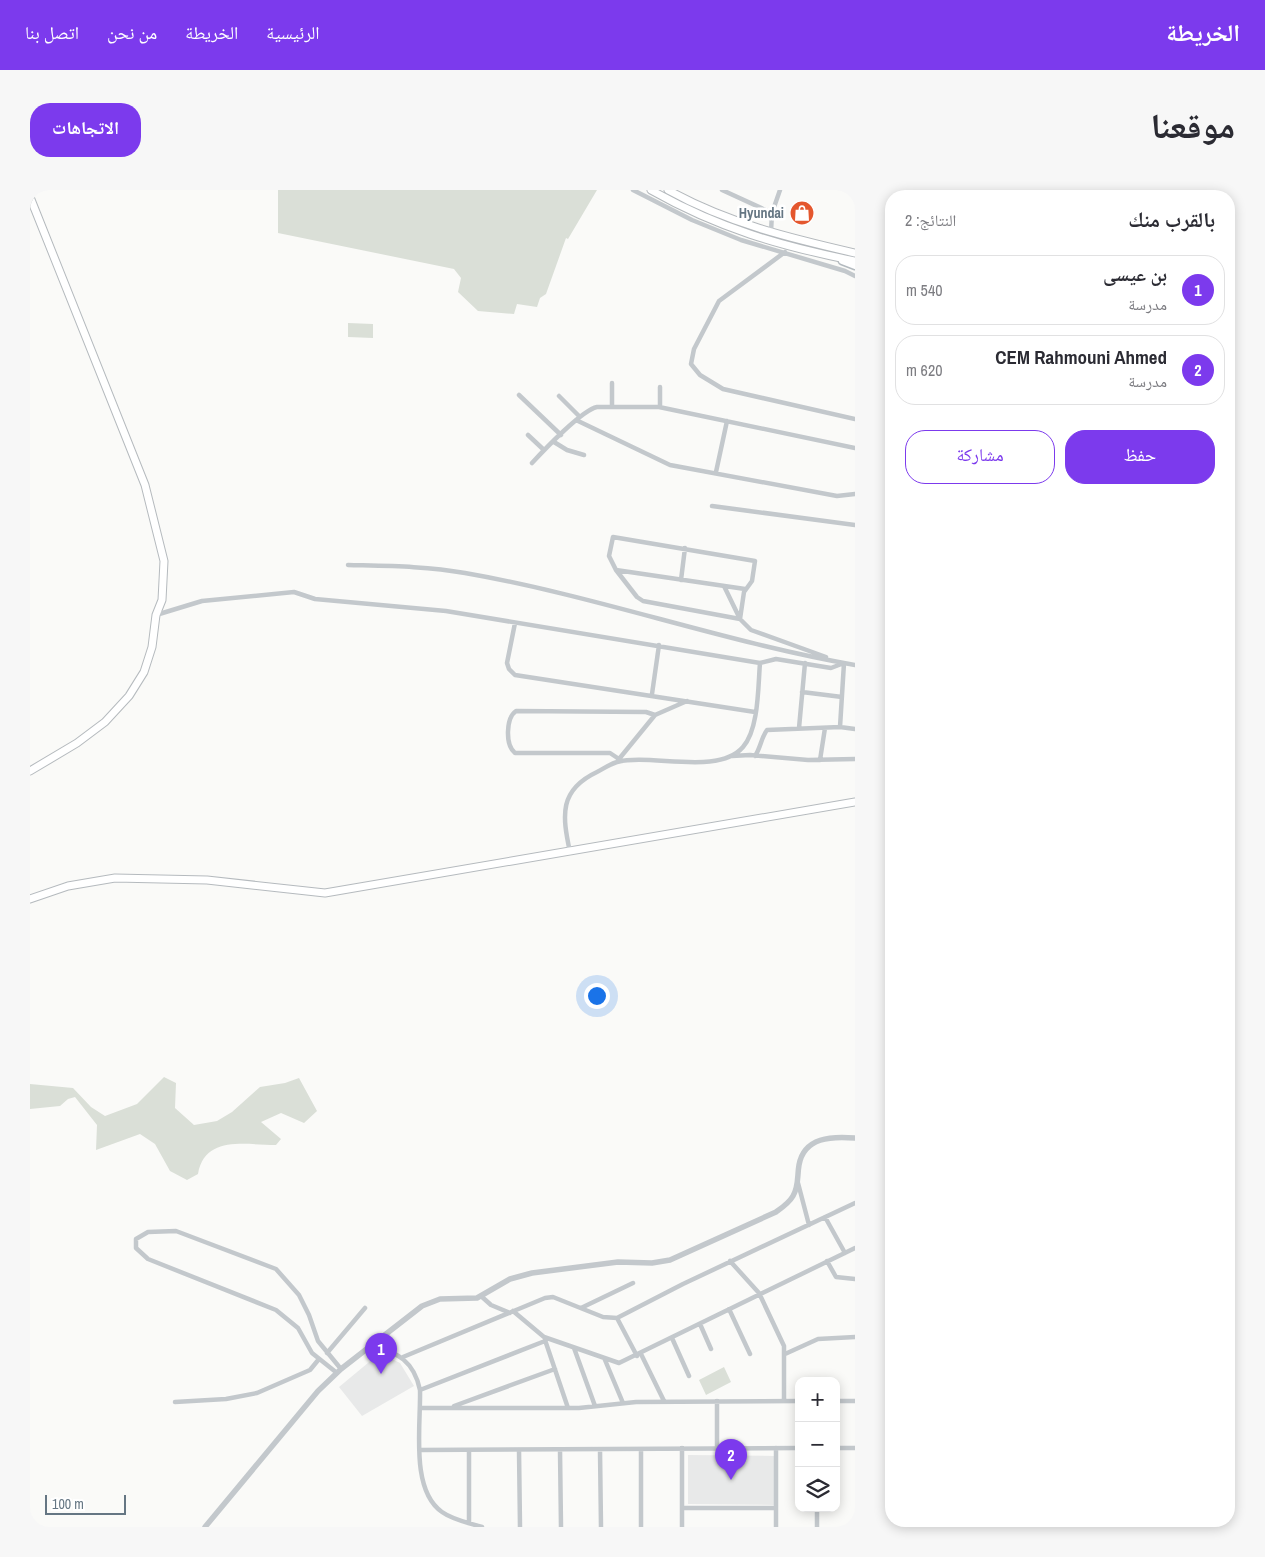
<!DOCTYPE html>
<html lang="ar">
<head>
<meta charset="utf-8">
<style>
	body { margin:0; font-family:"Archivo Narrow","Noto Naskh Arabic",sans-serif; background:#f7f7f7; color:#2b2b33; direction:rtl }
	.controls { position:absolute; right:15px; bottom:15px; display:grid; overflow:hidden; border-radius:10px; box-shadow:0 2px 12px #0003 }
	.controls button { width:45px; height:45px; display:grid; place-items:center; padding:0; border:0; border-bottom:1px solid #e1e1e2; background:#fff; color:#2b2b33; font:25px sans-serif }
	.scale { position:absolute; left:15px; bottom:12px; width:81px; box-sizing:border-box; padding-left:5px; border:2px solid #657683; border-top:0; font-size:14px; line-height:18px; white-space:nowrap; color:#657683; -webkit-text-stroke:4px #fff; paint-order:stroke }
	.you { position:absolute; left:566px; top:805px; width:18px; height:18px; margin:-12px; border:4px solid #fff; border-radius:50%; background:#1a73e8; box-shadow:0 0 0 8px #1a73e833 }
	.badge { display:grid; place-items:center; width:32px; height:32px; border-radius:50%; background:#7c3aed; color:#fff; font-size:16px; font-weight:700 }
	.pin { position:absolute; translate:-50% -41px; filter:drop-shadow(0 1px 2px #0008) }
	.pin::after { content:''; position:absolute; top:26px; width:18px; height:15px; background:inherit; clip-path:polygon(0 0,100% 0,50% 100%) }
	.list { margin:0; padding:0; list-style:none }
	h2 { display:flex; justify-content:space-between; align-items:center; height:65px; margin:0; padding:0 20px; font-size:21px }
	h2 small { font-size:16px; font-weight:400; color:#7c7c81 }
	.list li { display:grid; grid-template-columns:32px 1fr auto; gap:15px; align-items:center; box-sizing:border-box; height:70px; margin:0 10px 10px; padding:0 10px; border:1px solid #e1e1e2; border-radius:20px }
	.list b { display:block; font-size:19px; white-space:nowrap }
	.list p { margin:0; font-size:16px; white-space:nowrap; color:#7c7c81 }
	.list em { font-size:16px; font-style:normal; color:#7c7c81 }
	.actions { display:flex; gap:10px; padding:15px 20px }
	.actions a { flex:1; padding:11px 0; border:1px solid #7c3aed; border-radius:20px; text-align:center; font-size:18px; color:#7c3aed }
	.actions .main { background:#7c3aed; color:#fff }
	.icon { flex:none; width:28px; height:28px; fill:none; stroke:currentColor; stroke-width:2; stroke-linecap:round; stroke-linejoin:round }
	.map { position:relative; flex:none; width:825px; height:1337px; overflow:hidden; direction:ltr; border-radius:20px }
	header { display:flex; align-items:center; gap:30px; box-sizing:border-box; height:70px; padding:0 25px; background:#7c3aed; color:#fff }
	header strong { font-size:24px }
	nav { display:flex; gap:28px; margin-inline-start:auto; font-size:18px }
	.intro { display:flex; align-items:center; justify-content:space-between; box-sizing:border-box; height:120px; padding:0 30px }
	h1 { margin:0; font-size:35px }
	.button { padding:12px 22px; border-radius:20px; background:#7c3aed; color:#fff; font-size:18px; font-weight:700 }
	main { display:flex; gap:30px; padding:0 30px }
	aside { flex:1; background:#fff; border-radius:20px; box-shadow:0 2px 12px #0003 }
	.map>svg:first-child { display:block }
	.built { fill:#e8e9e9 }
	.green { fill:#dadfd7 }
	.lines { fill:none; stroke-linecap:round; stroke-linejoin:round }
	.secondary-casing { stroke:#b3babf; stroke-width:9 }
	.primary-casing { stroke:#b5babe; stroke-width:9 }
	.trunk-casing { stroke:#b4b9bd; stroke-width:9 }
	.minor { stroke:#c3c8cc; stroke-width:4.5 }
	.tertiary { stroke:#c3c8cc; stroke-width:5.5 }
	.secondary { stroke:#fff; stroke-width:6 }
	.primary { stroke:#fff; stroke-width:7 }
	.trunk { stroke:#fff; stroke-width:7 }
	.labels { text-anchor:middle; stroke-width:5; stroke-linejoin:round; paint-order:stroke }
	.poi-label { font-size:14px; font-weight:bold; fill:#657683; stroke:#fff; text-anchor:end }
</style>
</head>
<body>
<header>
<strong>الخريطة</strong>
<nav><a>الرئيسية</a><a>الخريطة</a><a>من نحن</a><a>اتصل بنا</a></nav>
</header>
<div class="intro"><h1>موقعنا</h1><a class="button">الاتجاهات</a></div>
<main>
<aside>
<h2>بالقرب منك<small>النتائج: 2</small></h2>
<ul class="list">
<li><span class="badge">1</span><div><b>بن عيسى</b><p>مدرسة</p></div><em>540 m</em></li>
<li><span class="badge">2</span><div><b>CEM Rahmouni Ahmed</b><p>مدرسة</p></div><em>620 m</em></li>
</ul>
<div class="actions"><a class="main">حفظ</a><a>مشاركة</a></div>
</aside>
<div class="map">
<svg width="825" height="1337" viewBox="0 0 825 1337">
	<rect width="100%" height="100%" fill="#fafaf8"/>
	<!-- built -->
	<path class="built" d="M 350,1163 L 370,1173 L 384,1196 L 332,1226 L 309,1197 Z
		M 658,1265 L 745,1266 L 745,1315 L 658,1314 Z"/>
	<!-- green -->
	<path class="green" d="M 248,0 L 567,0 L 538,49 L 536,48 L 516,104 L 510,108 L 507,117 L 487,114 L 484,124 L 448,121 L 428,102 L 431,88 L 424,79 L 248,43 Z
		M 318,133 L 343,134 L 343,148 L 318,147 Z
		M 134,887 L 146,893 L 145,918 L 164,935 L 187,931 L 202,922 L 230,897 L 255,893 L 269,888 L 287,921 L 274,933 L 251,923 L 231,932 L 251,949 L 246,955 C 215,955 175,945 168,984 L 157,990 L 140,981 L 125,954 L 110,944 L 66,960 L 67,935 L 45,907 L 38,909 L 30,916 L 0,919 L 0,894 L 43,898 L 61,917 L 75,926 L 107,914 Z
		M 694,1177 L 701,1192 L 676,1205 L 669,1190 Z"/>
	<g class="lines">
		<defs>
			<path id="secondary" d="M 812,71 L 825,76"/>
			<path id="primary" d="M 0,7 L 115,295 L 134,371 L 132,410 L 126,425 L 122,457 L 114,482 L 99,506 L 75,532 L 47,553 L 0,581
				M 0,709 L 38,696 L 85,688 L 177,690 L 295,703 L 825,612"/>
			<path id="trunk" d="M 621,0 C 688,38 750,56 825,71
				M 638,0 C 697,33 760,48 825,63"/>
		</defs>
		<!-- secondary casing -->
		<use href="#secondary" class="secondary-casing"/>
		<!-- primary casing -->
		<use href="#primary" class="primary-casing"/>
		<!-- trunk casing -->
		<use href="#trunk" class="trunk-casing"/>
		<!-- minor -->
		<path class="minor" d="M 603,0 L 662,30 L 711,50 L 815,81 L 825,86
			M 692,0 L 742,23
			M 741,42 L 742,23 L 750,0
			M 755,62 L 689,111 L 664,159 L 661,174 L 670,185 L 693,199 L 825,229
			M 630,197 L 630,217
			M 489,205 L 531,245
			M 529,206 L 550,227
			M 582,217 L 582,193
			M 546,230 L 640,275 L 807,306 L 825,304
			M 498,245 L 514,260
			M 524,252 L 537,260 L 554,265
			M 502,273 C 514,260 552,220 567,217 L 629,217 L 825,258
			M 686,282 L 697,231
			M 682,316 L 825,335
			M 318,375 C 357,376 396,376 435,383 C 567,406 693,452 825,475
			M 586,380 L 607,407 L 613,411 L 710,429 L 714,402 L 722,391 L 725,371 L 583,347 L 579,366 L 586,380 L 715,399
			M 651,390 L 655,358
			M 694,396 L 710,429 L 721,440 L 796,467
			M 126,425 L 172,411 L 264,402 L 285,409 L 416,421 L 730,473 L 746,469 L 801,478 L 814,473
			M 485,433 L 477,473 L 479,479 L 485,485 L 725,522
			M 772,502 L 812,507
			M 622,504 L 629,455
			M 810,537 L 814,473
			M 769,538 L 775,473
			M 702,566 L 720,565 L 778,570 L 825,569
			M 725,566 C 731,557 731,548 737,540 L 810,537 L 825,539
			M 589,569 L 625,525
			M 790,570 L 795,538
			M 587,572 L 589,569 L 580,563 L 485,563 C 475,555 476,528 486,521 L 616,522 L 625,525 L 657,511
			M 540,662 C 532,625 529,600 567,582 C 573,579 580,574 587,572 C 621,563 688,586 713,557 C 729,539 728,496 730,473
			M 768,993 L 779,1035
			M 795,1027 L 815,1063
			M 700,1071 L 729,1103 L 754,1156 L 754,1211
			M 797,1071 L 806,1087 L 825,1089
			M 451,1106 L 461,1115 L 480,1123
			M 551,1118 L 603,1093
			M 699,1119 L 720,1164
			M 483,1121 L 514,1147 L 589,1173 L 825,1058
			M 587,1128 L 607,1166
			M 670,1134 L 681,1159
			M 642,1148 L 659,1186
			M 515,1150 L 538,1218
			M 342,1155 C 368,1163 384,1171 390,1200 C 391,1235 380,1300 412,1322 C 423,1330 439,1333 452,1337
			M 544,1158 L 565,1216
			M 297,1163 L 335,1118
			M 611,1164 L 634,1211
			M 755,1164 L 788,1149 L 825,1147
			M 373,1167 L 515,1108 L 523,1107 L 573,1127 L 587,1128 L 653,1094 L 825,1013
			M 575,1170 L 593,1213
			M 307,1183 L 282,1163 L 268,1138 L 246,1120 L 118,1069 L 106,1058 L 106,1049 L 118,1042 L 146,1041 L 246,1079 L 269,1105 L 279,1125 L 288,1151 L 311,1179
			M 390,1200 L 515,1151
			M 687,1211 L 687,1258
			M 806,1211 L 825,1211
			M 145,1212 L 196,1209 L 227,1203 L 280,1180 L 289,1169
			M 424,1216 L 525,1179
			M 391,1218 L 549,1218 L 606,1212 L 769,1211
			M 652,1258 L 652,1337
			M 806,1258 L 825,1258
			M 390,1260 L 769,1258
			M 439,1260 L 439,1333
			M 489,1260 L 490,1337
			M 530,1260 L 531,1337
			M 570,1260 L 571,1337
			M 652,1318 L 746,1318
			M 787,1318 L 787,1337
			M 611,1337 L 611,1259
			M 746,1337 L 746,1258"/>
		<!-- tertiary -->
		<path class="tertiary" d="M 175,1337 L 288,1201 L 311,1179 L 392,1116 L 410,1109 L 447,1108 L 480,1089 L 502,1083 L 588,1072 L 622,1073 L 640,1070 L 746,1022 C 753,1017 759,1013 763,1006 C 769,996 767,986 769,975 C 774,947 802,946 825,948"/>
		<!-- secondary -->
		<use href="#secondary" class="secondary"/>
		<!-- primary -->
		<use href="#primary" class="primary"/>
		<!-- trunk -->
		<use href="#trunk" class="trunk"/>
	</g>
	<!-- icons -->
	<defs>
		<symbol id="shop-disc" viewBox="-11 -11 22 22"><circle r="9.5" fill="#e4572e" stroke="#fff"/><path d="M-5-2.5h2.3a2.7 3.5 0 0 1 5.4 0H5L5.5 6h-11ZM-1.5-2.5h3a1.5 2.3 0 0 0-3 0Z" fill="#fff"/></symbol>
	</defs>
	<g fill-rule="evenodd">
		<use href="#shop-disc" x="758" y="9" width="28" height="28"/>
	</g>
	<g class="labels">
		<!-- poi labels -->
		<g class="poi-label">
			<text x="754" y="28">Hyundai</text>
		</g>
	</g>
</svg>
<div class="controls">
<button>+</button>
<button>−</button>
<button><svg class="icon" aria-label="layers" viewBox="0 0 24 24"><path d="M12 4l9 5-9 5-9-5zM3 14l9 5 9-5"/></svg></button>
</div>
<div class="scale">100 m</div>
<div class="you"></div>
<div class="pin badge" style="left:351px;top:1184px">1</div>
<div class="pin badge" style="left:701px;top:1290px">2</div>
</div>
</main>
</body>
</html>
